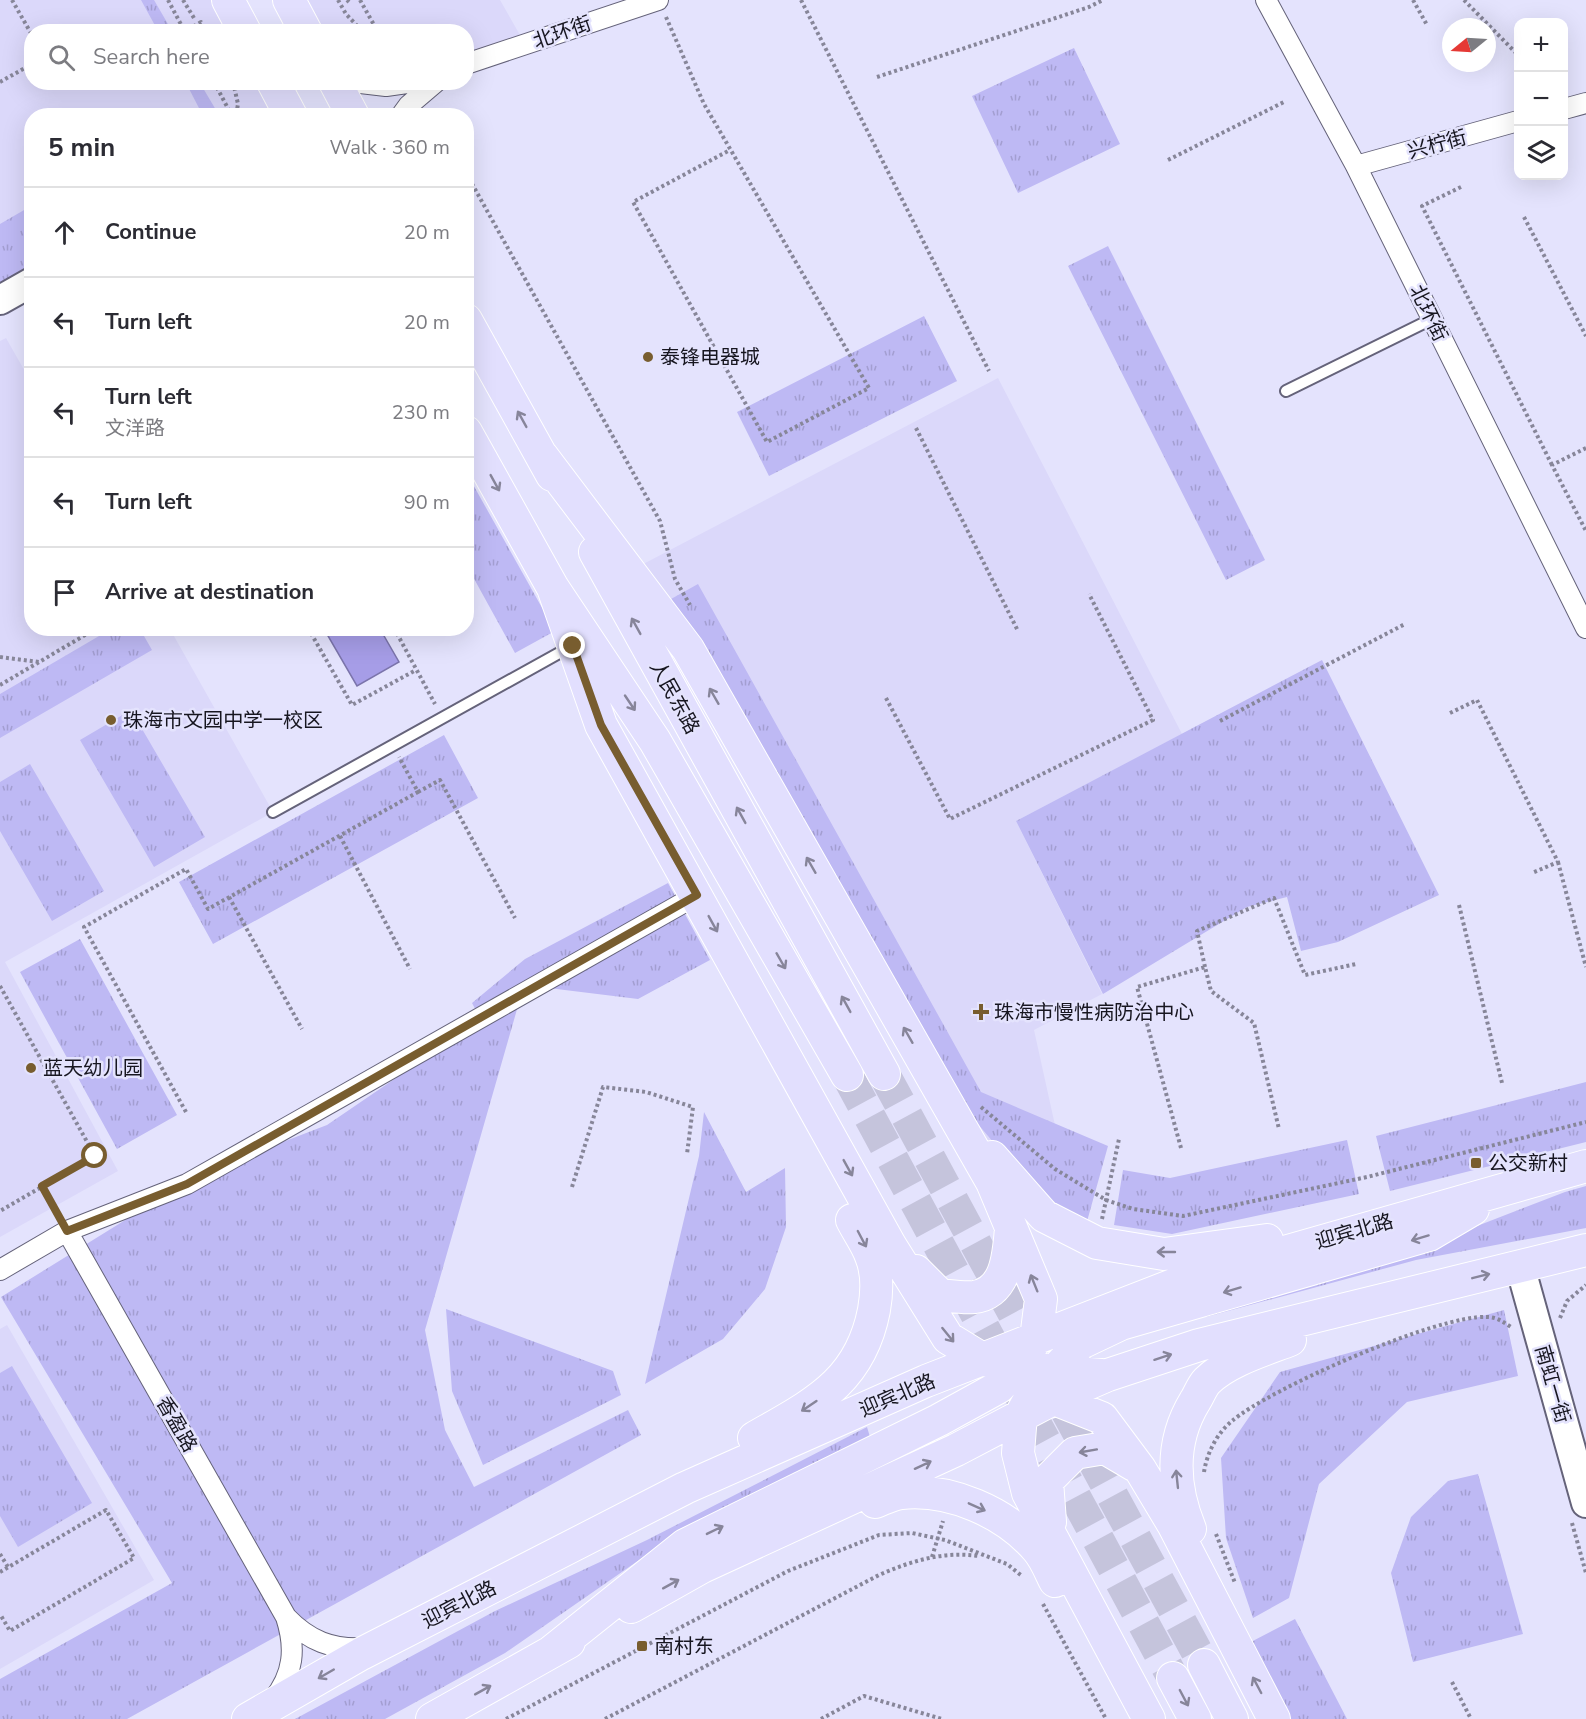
<!DOCTYPE html>
<html lang="en">
<head>
<meta charset="utf-8">
<style>
	body { margin:0; font-family:"Nunito Sans","Noto Sans SC",sans-serif; background:#f7f7f7; color:#2b2b33 }
	.controls { position:absolute; right:18px; top:18px; display:grid; overflow:hidden; border-radius:12px; box-shadow:0 6px 24px #0002 }
	.controls button { width:54px; height:54px; display:grid; place-items:center; padding:0; border:0; border-bottom:2px solid #e1e1e2; background:#fff; color:#2b2b33; font:30px sans-serif }
	.compass { position:absolute; left:1442px; top:18px; width:54px; height:54px; border-radius:50%; background:#fff; box-shadow:0 6px 24px #0002; rotate:252deg }
	.stop { position:absolute; width:18px; height:18px; margin:-14px; border:4px solid #785d2f; border-radius:50%; background:#fff }
	.stop.end { background:#785d2f; border-color:#fff; box-shadow:0 2px 6px #0008 }
	.list { margin:0; padding:0; list-style:none }
	h2 { display:flex; justify-content:space-between; align-items:center; height:78px; margin:0; padding:0 24px; font-size:26px }
	h2 small { font-size:20px; font-weight:400; color:#7c7c81 }
	.list li { display:grid; grid-template-columns:39px 1fr auto; gap:18px; align-items:center; box-sizing:border-box; height:90px; padding:0 24px; border-top:2px solid #e1e1e2 }
	.list b { display:block; font-size:22px; white-space:nowrap }
	.list p { margin:0; font-size:20px; white-space:nowrap; color:#7c7c81 }
	.list em { font-size:20px; font-style:normal; color:#7c7c81 }
	.icon { flex:none; width:33px; height:33px; fill:none; stroke:currentColor; stroke-width:2; stroke-linecap:round; stroke-linejoin:round }
	.map { position:relative; flex:none; width:1586px; height:1719px; overflow:hidden }
	.search { position:absolute; background:#fff; box-shadow:0 6px 24px #0002; left:24px; top:24px; width:450px; height:66px; display:flex; align-items:center; gap:15px; box-sizing:border-box; padding:0 21px; border-radius:24px; color:#7c7c81; font-size:22px }
	.panel { position:absolute; background:#fff; box-shadow:0 6px 24px #0002; left:24px; top:108px; width:450px; height:528px; border-radius:24px }
	.map>svg:first-child { display:block }
	.built { fill:#dbd8fa }
	.grass { fill:url(#grass-tufts) }
	.water { fill:#a69de7; stroke:#7b74ab; stroke-width:1.5 }
	.lines { fill:none; stroke-linecap:round; stroke-linejoin:round }
	.primary-tunnel { stroke:#c5c4dc; stroke-width:32; stroke-dasharray:32 16; stroke-linecap:butt }
	.lane-casing { stroke:#65637a; stroke-width:14 }
	.street-casing { stroke:#65637a; stroke-width:22 }
	.secondary-casing { stroke:#65637a; stroke-width:32 }
	.primary-casing { stroke:#fff; stroke-width:34 }
	.path { stroke:#878699; stroke-width:4; stroke-dasharray:3 3; stroke-linecap:butt }
	.lane { stroke:#fff; stroke-width:10 }
	.street { stroke:#fff; stroke-width:20 }
	.secondary { stroke:#fff; stroke-width:28 }
	.primary { stroke:#e2dffe; stroke-width:32 }
	.oneway { stroke:#87859a }
	.route { stroke:#785d2f; stroke-width:8 }
	.poi-dot { fill:#785d2f; stroke:#e4e3fd; stroke-width:2 }
	.labels { text-anchor:middle; stroke-width:5; stroke-linejoin:round; paint-order:stroke }
	.street-label { font-size:20px; fill:#171620; stroke:#e4e3fd }
	.poi-label { font-size:20px; fill:#171620; stroke:#e4e3fd; text-anchor:start }
</style>
</head>
<body>
<div class="map">
<svg width="1586" height="1719" viewBox="0 0 1586 1719">
	<defs>
		<pattern id="grass-tufts" width="24" height="20" patternUnits="userSpaceOnUse" patternTransform="scale(1.5)"><rect width="24" height="20" fill="#beb9f4"/><path d="M3 7l-1-3M5 7V3M7 7l1-3M15 17l-1-3M17 17v-4M19 17l1-3" fill="none" stroke="#a39ed1"/></pattern>
	</defs>
	<rect width="100%" height="100%" fill="#e4e3fd"/>
	<!-- built -->
	<path class="built" d="M 0,0 L 228,0 L 245,31 L 32,32 L 32,82 L 273,83 L 274,116 L 32,116 L 31,282 L 0,300 Z
		M 289,0 L 500,0 L 525,44 L 467,64 L 466,32 L 307,31 Z
		M 6,338 L 31,382 L 32,628 L 170,629 L 273,812 L 5,962 L 118,1171 L 0,1237 L 0,341 Z
		M 998,378 L 1182,734 L 1016,821 L 1102,994 L 1034,1030 L 1079,1234 L 1001,1168 L 630,571 Z
		M 7,1325 L 154,1580 L 0,1669 L 0,1329 Z"/>
	<!-- grass -->
	<path class="grass" d="M 141,0 L 154,0 L 172,31 L 158,31 Z
		M 1074,48 L 1120,144 L 1018,193 L 972,96 Z
		M 186,83 L 200,83 L 219,115 L 191,115 L 200,110 Z
		M 31,206 L 31,271 L 0,289 L 0,224 Z
		M 1108,246 L 1265,560 L 1226,580 L 1068,266 Z
		M 924,316 L 957,381 L 769,476 L 737,412 Z
		M 466,472 L 555,631 L 515,653 L 467,566 Z
		M 698,584 L 981,1092 L 1108,1146 L 1086,1225 L 1026,1181 L 961,1104 L 671,599 Z
		M 111,629 L 140,629 L 152,650 L 0,738 L 0,694 Z
		M 1322,660 L 1439,895 L 1338,942 L 1301,951 L 1287,897 L 1247,907 L 1103,994 L 1016,821 Z
		M 131,710 L 205,837 L 154,867 L 80,740 Z
		M 444,735 L 478,798 L 213,944 L 179,882 Z
		M 30,764 L 104,891 L 52,921 L 0,831 L 0,782 Z
		M 668,883 L 710,960 L 638,999 L 524,985 L 425,1330 L 445,1430 L 474,1487 L 628,1410 L 641,1435 L 127,1719 L 0,1719 L 0,1679 L 172,1583 L 1,1297 L 143,1209 L 261,1144 L 275,1145 L 327,1125 L 481,1020 L 472,1003 L 525,959 Z
		M 80,939 L 177,1115 L 117,1149 L 20,972 Z
		M 1586,1082 L 1586,1142 L 1390,1191 L 1376,1136 Z
		M 704,1112 L 746,1192 L 785,1168 L 786,1227 L 765,1289 L 723,1339 L 645,1384 L 699,1156 Z
		M 1347,1140 L 1359,1194 L 1172,1234 L 1114,1225 L 1123,1170 L 1170,1178 Z
		M 1586,1186 L 1586,1228 L 1416,1260 L 1206,1317 L 1208,1310 L 1410,1252 L 1565,1192 Z
		M 446,1309 L 613,1371 L 621,1395 L 483,1465 L 452,1391 Z
		M 1504,1310 L 1518,1376 L 1407,1402 L 1319,1484 L 1289,1598 L 1253,1618 L 1226,1538 L 1221,1458 L 1280,1372 Z
		M 12,1366 L 92,1503 L 18,1547 L 0,1516 L 0,1373 Z
		M 867,1427 L 870,1437 L 668,1540 L 505,1653 L 385,1719 L 295,1719 L 495,1611 L 647,1540 Z
		M 1478,1474 L 1523,1634 L 1413,1662 L 1391,1573 L 1411,1517 L 1448,1481 Z
		M 1295,1619 L 1347,1719 L 1284,1719 L 1245,1645 Z"/>
	<!-- water -->
	<path class="water" d="M 324,629 L 380,629 L 399,662 L 357,686 Z"/>
	<g class="lines">
		<!-- primary-tunnel -->
		<path class="primary-tunnel" d="M 884,1074 L 1204,1665
			M 847,1075 L 1173,1678"/>
		<defs>
			<path id="lane" d="M 1286,391 L 1432,319
				M 273,812 L 570,647"/>
			<path id="street" d="M 1266,0 L 1356,166 L 1586,628
				M 466,64 L 658,0
				M 352,82 L 386,86 L 414,82
				M 1564,109 L 1586,103
				M 401,116 L 409,105 L 436,82
				M 1356,166 L 1518,121
				M 67,1231 L 286,1617
				M 0,1270 L 67,1231 L 187,1184 L 697,895
				M 273,1700 C 294,1674 296,1648 286,1617 C 309,1641 332,1650 365,1648"/>
			<path id="secondary" d="M 0,300 L 32,282
				M 1520,1266 L 1586,1503"/>
			<path id="primary" d="M 228,0 L 245,32
				M 289,0 L 306,32
				M 273,82 L 291,116
				M 335,82 L 353,116
				M 466,320 L 552,475
				M 466,432 L 553,588 L 655,741 L 847,1075
				M 542,456 L 688,649 L 992,1182 L 1041,1299 L 1036,1339 L 1019,1365 L 999,1387 L 939,1420 L 685,1545 L 551,1652
				M 595,552 L 884,1074
				M 553,588 L 601,725 L 890,1245 L 948,1338 L 984,1360 L 1052,1371 L 1101,1375
				M 992,1157 L 1044,1216 L 1097,1243 L 1164,1254 L 1267,1240
				M 916,1271 L 940,1295 C 951,1296 963,1298 974,1297 C 1007,1293 1009,1253 1011,1228
				M 1044,1395 L 1102,1418 L 1140,1469 L 1173,1524 L 1274,1719
				M 754,1438 C 813,1404 860,1383 874,1310 C 877,1293 878,1273 871,1256 C 867,1244 858,1232 852,1220
				M 875,1502 C 883,1499 892,1494 901,1493 C 950,1488 1005,1512 1037,1549 C 1045,1558 1050,1571 1055,1581
				M 1050,1522 L 1047,1481 L 1075,1453 L 1105,1448 L 1134,1465
				M 1190,1529 C 1172,1485 1170,1442 1195,1401 C 1199,1395 1202,1386 1207,1381 C 1227,1361 1264,1350 1290,1340
				M 631,1607 L 702,1567 L 956,1450 L 1055,1398 L 1108,1375 L 1199,1345 L 1586,1250
				M 1204,1665 L 1232,1719
				M 1173,1678 L 1195,1719
				M 248,1719 L 361,1654 L 685,1488 L 926,1381 L 1186,1280 L 1586,1166
				M 432,1719 L 569,1642
				M 1149,1719 L 1028,1493 L 1018,1453 L 1021,1415 L 1033,1393 L 1081,1343 L 1121,1324 L 1429,1235 L 1473,1209"/>
		</defs>
		<!-- lane casing -->
		<use href="#lane" class="lane-casing"/>
		<!-- street casing -->
		<use href="#street" class="street-casing"/>
		<!-- secondary casing -->
		<use href="#secondary" class="secondary-casing"/>
		<!-- primary casing -->
		<use href="#primary" class="primary-casing"/>
		<!-- path -->
		<path class="path" d="M 12,0 L 32,35
			M 168,0 L 185,32
			M 183,0 L 194,18
			M 338,0 L 346,14 L 363,32
			M 347,0 L 349,2
			M 360,0 L 378,32
			M 801,0 L 989,371
			M 1413,0 L 1427,25
			M 1464,0 L 1518,55
			M 666,17 L 704,104 L 869,388 L 767,442 L 633,202 L 730,150
			M 197,32 L 194,26 L 201,22 L 206,32
			M 877,77 L 1089,7 L 1103,0
			M 0,82 L 32,64
			M 214,82 L 232,116
			M 233,82 L 238,104 L 236,116
			M 1168,160 L 1286,101
			M 466,173 L 660,521 L 675,579 L 690,605
			M 1461,187 L 1422,206 L 1552,465
			M 1524,217 L 1586,336
			M 916,428 L 1018,631
			M 1586,448 L 1552,465 L 1586,531
			M 308,628 L 352,705 L 416,670
			M 394,628 L 435,704
			M 0,657 L 39,662
			M 0,685 L 97,628
			M 886,698 L 950,819 L 1153,720 L 1089,594
			M 1450,713 L 1477,700 L 1558,862 L 1532,873
			M 1220,721 L 1405,624
			M 418,792 L 440,780 L 515,918
			M 340,836 L 410,969
			M 1558,862 L 1586,967
			M 229,897 L 302,1029
			M 1459,905 L 1502,1083
			M 1205,967 L 1197,931 L 1274,898 L 1305,975 L 1356,964
			M 0,986 L 95,1156 L 0,1211
			M 981,1107 L 1055,1169 L 1106,1200 L 1133,1209 L 1183,1216 L 1367,1177 L 1586,1122
			M 186,1112 L 84,927 L 186,869 L 208,909 L 418,792 L 399,757
			M 1181,1148 L 1137,987 L 1205,967 L 1211,991 L 1254,1023 L 1279,1129
			M 42,1186 L 58,1215
			M 572,1187 L 603,1087 L 646,1092 L 693,1107 L 687,1154
			M 1102,1219 L 1119,1139
			M 1560,1318 L 1567,1301 L 1586,1285
			M 1204,1472 C 1207,1453 1217,1433 1232,1421 C 1269,1389 1439,1314 1487,1317 C 1497,1317 1503,1322 1511,1327
			M 1572,1523 L 1586,1573
			M 1216,1534 L 1235,1583
			M 0,1554 L 8,1567
			M 932,1557 L 943,1521
			M 0,1572 L 106,1510 L 134,1558 L 10,1631 L 0,1614
			M 1043,1604 L 1106,1719
			M 1452,1682 L 1471,1719
			M 506,1719 L 788,1571 L 879,1535 L 912,1533 L 945,1540 L 1007,1564 L 1022,1576
			M 605,1719 L 879,1575 C 911,1561 943,1551 979,1556
			M 821,1719 L 864,1696 L 942,1719"/>
		<!-- lane -->
		<use href="#lane" class="lane"/>
		<!-- street -->
		<use href="#street" class="street"/>
		<!-- secondary -->
		<use href="#secondary" class="secondary"/>
		<!-- primary -->
		<use href="#primary" class="primary"/>
	</g>
	<!-- one-way arrows -->
	<defs><path id="oneway-shaft" d="M-6 0H5M1.5-3L5.5 0L1.5 3" fill="none" stroke-width="1.6" stroke-linecap="round" stroke-linejoin="round" transform="scale(1.5)"/></defs>
	<g class="oneway">
		<use href="#oneway-shaft" transform="translate(522 419) rotate(-119)"/>
		<use href="#oneway-shaft" transform="translate(495 483) rotate(61)"/>
		<use href="#oneway-shaft" transform="translate(636 626) rotate(-119)"/>
		<use href="#oneway-shaft" transform="translate(714 696) rotate(-120)"/>
		<use href="#oneway-shaft" transform="translate(630 703) rotate(56)"/>
		<use href="#oneway-shaft" transform="translate(741 815) rotate(-119)"/>
		<use href="#oneway-shaft" transform="translate(811 865) rotate(-120)"/>
		<use href="#oneway-shaft" transform="translate(713 924) rotate(61)"/>
		<use href="#oneway-shaft" transform="translate(781 961) rotate(60)"/>
		<use href="#oneway-shaft" transform="translate(846 1004) rotate(-119)"/>
		<use href="#oneway-shaft" transform="translate(908 1035) rotate(-120)"/>
		<use href="#oneway-shaft" transform="translate(848 1168) rotate(61)"/>
		<use href="#oneway-shaft" transform="translate(1420 1238) rotate(163)"/>
		<use href="#oneway-shaft" transform="translate(862 1239) rotate(62)"/>
		<use href="#oneway-shaft" transform="translate(1166 1252) rotate(180)"/>
		<use href="#oneway-shaft" transform="translate(1481 1276) rotate(-14)"/>
		<use href="#oneway-shaft" transform="translate(1034 1283) rotate(-112)"/>
		<use href="#oneway-shaft" transform="translate(1232 1290) rotate(163)"/>
		<use href="#oneway-shaft" transform="translate(948 1335) rotate(51)"/>
		<use href="#oneway-shaft" transform="translate(1163 1357) rotate(-18)"/>
		<use href="#oneway-shaft" transform="translate(809 1406) rotate(146)"/>
		<use href="#oneway-shaft" transform="translate(1088 1451) rotate(170)"/>
		<use href="#oneway-shaft" transform="translate(923 1465) rotate(-25)"/>
		<use href="#oneway-shaft" transform="translate(1177 1479) rotate(-96)"/>
		<use href="#oneway-shaft" transform="translate(977 1507) rotate(24)"/>
		<use href="#oneway-shaft" transform="translate(715 1530) rotate(-26)"/>
		<use href="#oneway-shaft" transform="translate(671 1584) rotate(-29)"/>
		<use href="#oneway-shaft" transform="translate(326 1674) rotate(150)"/>
		<use href="#oneway-shaft" transform="translate(1257 1685) rotate(-118)"/>
		<use href="#oneway-shaft" transform="translate(483 1690) rotate(-29)"/>
		<use href="#oneway-shaft" transform="translate(1184 1698) rotate(62)"/>
	</g>
	<g class="lines">
		<!-- route -->
		<path class="route" d="M 95,1156 L 42,1186 L 67,1231 L 187,1184 L 697,895 L 601,725 L 573,646"/>
	</g>
	<!-- markers -->
	<g class="poi-dot">
		<circle cx="648" cy="357" r="6"/>
		<circle cx="111" cy="720" r="6"/>
		<path d="M978 1003h6v6h6v6h-6v6h-6v-6h-6v-6h6z"/>
		<circle cx="31" cy="1068" r="6"/>
		<rect x="1470" y="1157" width="12" height="12" rx="3"/>
		<rect x="636" y="1640" width="12" height="12" rx="3"/>
	</g>
	<g class="labels">
		<!-- street labels -->
		<g class="street-label">
			<text transform="translate(562 32) rotate(-19)" y="7">北环街</text>
			<text transform="translate(1437 144) rotate(-15)" y="7">兴柠街</text>
			<text transform="translate(1429 313) rotate(64)" y="7">北环街</text>
			<text transform="translate(675 697) rotate(61)" y="7">人民东路</text>
			<text transform="translate(1354 1231) rotate(-16)" y="7">迎宾北路</text>
			<text transform="translate(1553 1384) rotate(74)" y="7">南虹一街</text>
			<text transform="translate(897 1395) rotate(-23)" y="7">迎宾北路</text>
			<text transform="translate(177 1424) rotate(60)" y="7">香盈路</text>
			<text transform="translate(459 1604) rotate(-27)" y="7">迎宾北路</text>
		</g>
		<!-- poi labels -->
		<g class="poi-label">
			<text x="660" y="364">泰锋电器城</text>
			<text x="123" y="727">珠海市文园中学一校区</text>
			<text x="994" y="1019">珠海市慢性病防治中心</text>
			<text x="43" y="1075">蓝天幼儿园</text>
			<text x="1488" y="1170">公交新村</text>
			<text x="654" y="1653">南村东</text>
		</g>
	</g>
</svg>
<div class="controls">
<button>+</button>
<button>−</button>
<button><svg class="icon" aria-label="layers" viewBox="0 0 24 24"><path d="M12 4l9 5-9 5-9-5zM3 14l9 5 9-5"/></svg></button>
</div>
<svg class="compass" viewBox="-18 -18 36 36"><path d="M0-13l5 13h-10z" fill="#e53935"/><path d="M0 13l5-13h-10z" fill="#7c7c81"/></svg>
<div class="stop" style="left:95px;top:1156px"></div>
<div class="stop end" style="left:573px;top:646px"></div>
<div class="search"><svg class="icon" aria-label="search" viewBox="0 0 24 24"><circle cx="10" cy="10" r="6"/><path d="M15 15l6 6"/></svg>Search here</div>
<section class="panel">
<h2>5 min<small>Walk · 360 m</small></h2>
<ul class="list">
<li><svg class="icon" aria-label="ahead" viewBox="0 0 24 24"><path d="M12 20V5M6 11l6-6 6 6"/></svg><div><b>Continue</b></div><em>20 m</em></li>
<li><svg class="icon" aria-label="left" viewBox="0 0 24 24"><path d="M17 20v-9H6M10 6l-5 5 5 5"/></svg><div><b>Turn left</b></div><em>20 m</em></li>
<li><svg class="icon" aria-label="left" viewBox="0 0 24 24"><path d="M17 20v-9H6M10 6l-5 5 5 5"/></svg><div><b>Turn left</b><p>文洋路</p></div><em>230 m</em></li>
<li><svg class="icon" aria-label="left" viewBox="0 0 24 24"><path d="M17 20v-9H6M10 6l-5 5 5 5"/></svg><div><b>Turn left</b></div><em>90 m</em></li>
<li><svg class="icon" aria-label="arrive" viewBox="0 0 24 24"><path d="M6 21V4h12l-3 4 3 4H6"/></svg><div><b>Arrive at destination</b></div></li>
</ul>
</section>
</div>
</body>
</html>
